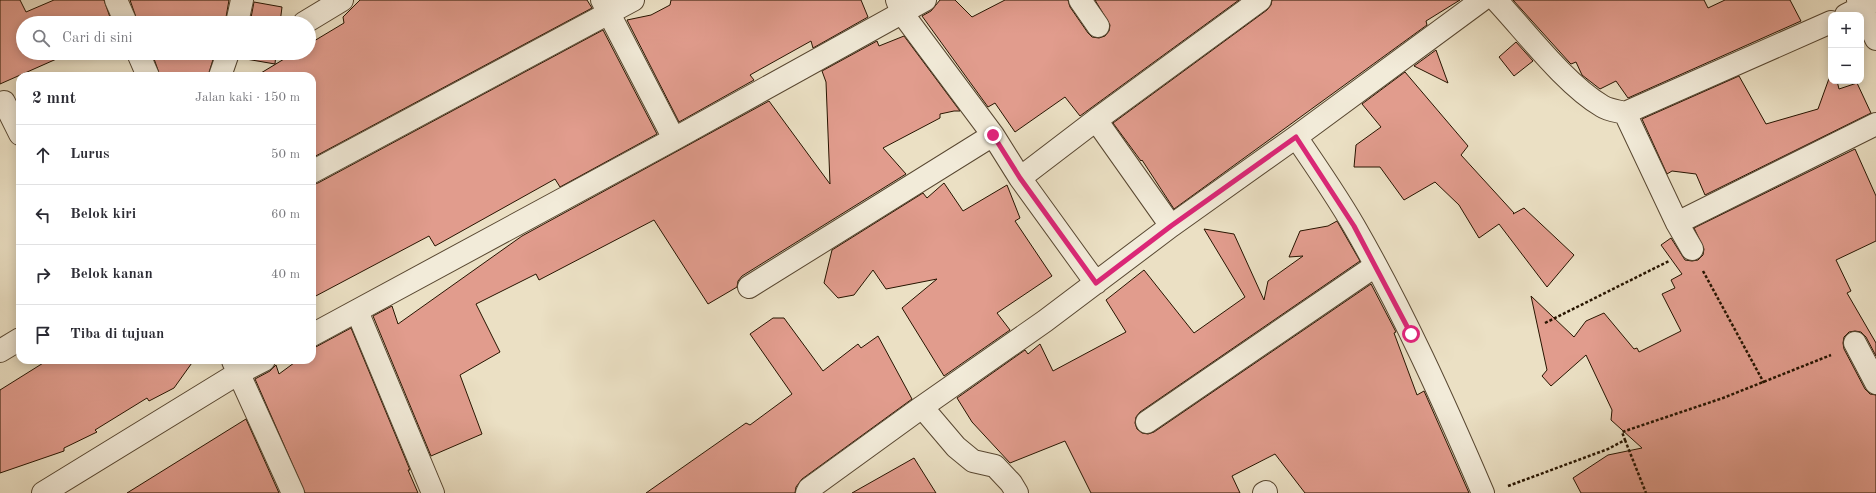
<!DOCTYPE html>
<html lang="id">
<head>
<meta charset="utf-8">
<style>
	body { margin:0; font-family:"Old Standard TT",serif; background:#f7f7f7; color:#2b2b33 }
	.controls { position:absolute; right:12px; top:12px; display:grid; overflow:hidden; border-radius:8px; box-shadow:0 2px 10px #0003 }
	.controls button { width:36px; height:36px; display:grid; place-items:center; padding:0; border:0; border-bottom:1px solid #e1e1e2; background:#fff; color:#2b2b33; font:20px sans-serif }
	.stop { position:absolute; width:12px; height:12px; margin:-9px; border:3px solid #db2777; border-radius:50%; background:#fff }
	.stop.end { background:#db2777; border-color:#fff; box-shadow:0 1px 4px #0008 }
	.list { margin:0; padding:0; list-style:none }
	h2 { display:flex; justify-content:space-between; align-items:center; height:52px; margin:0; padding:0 16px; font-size:17px }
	h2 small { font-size:13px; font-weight:400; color:#7c7c81 }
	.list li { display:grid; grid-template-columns:26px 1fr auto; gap:12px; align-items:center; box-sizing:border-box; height:60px; padding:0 16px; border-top:1px solid #e1e1e2 }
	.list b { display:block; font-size:15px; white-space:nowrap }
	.list em { font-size:13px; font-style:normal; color:#7c7c81 }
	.icon { flex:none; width:22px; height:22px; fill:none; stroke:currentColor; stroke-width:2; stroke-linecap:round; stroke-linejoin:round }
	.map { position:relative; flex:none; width:1876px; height:493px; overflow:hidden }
	.search { position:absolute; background:#fff; box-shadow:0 2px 10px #0003; left:16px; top:16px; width:300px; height:44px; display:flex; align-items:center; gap:10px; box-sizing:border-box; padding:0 14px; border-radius:22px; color:#7c7c81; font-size:15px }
	.panel { position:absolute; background:#fff; box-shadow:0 2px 10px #0003; left:16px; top:72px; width:300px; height:292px; border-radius:12px }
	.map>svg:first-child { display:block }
	.building { fill:#e19c8d; stroke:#271400 }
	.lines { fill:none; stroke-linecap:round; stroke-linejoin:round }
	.minor-casing { stroke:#584731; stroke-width:24 }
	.path { stroke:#271400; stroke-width:2.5; stroke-dasharray:3 2; stroke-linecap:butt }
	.minor { stroke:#f2ebd9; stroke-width:22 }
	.route { stroke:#db2777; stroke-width:5 }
</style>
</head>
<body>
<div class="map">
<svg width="1876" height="493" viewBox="0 0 1876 493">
	<rect width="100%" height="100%" fill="#ebe0c4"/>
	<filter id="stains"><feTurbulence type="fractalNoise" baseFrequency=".005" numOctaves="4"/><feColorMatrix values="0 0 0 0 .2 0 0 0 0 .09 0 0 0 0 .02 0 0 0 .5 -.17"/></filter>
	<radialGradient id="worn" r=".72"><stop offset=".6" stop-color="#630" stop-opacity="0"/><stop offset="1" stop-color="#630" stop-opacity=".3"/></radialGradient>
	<!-- building -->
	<path class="building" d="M 0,0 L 20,0 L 26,12 L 54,0 L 104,0 L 112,23 L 23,23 L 23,53 L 70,53 L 0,84 Z
		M 130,0 L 229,0 L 225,23 L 138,23 Z
		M 360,0 L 587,0 L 592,8 L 312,158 L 312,76 L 256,76 L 294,53 L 309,53 L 309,44 L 344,23 L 343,17 Z
		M 671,0 L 861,0 L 868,17 L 813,48 L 811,41 L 750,75 L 754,80 L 679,122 L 627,20 L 651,15 L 670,5 Z
		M 940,0 L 955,0 L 972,17 L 1005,0 L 1068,0 L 1070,7 L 1088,33 L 1092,37 L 1099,38 L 1105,36 L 1109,31 L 1110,25 L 1095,0 L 1239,0 L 1080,116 L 1065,97 L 1015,132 L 995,103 L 988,107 L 922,16 L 931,11 Z
		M 1272,0 L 1460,0 L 1426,21 L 1427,25 L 1174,209 L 1142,160 L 1141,161 L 1113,123 L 1267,10 L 1271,5 Z
		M 1513,0 L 1704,0 L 1708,8 L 1725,0 L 1790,0 L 1801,21 L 1628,98 L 1616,81 L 1600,89 L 1582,75 L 1576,62 L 1571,64 L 1569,62 Z
		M 254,2 L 282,7 L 280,23 L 250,23 Z
		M 603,30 L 657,134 L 560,187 L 555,179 L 435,246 L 429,236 L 312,298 L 312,184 L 318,183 Z
		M 904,36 L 960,111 L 954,111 L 940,114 L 940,118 L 883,148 L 906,174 L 742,276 L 738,281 L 737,287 L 708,304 L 654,220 L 539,280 L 536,274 L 476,304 L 500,352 L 460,375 L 482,434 L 431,456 L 373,316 L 392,306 L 398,324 L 522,236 L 769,101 L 830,184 L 826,82 L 822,71 L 877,41 L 879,46 Z
		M 1516,42 L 1533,61 L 1514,76 L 1499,57 Z
		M 1436,50 L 1448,83 L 1414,66 Z
		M 152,53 L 215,53 L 208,76 L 160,76 Z
		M 240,53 L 276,53 L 275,64 L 240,58 Z
		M 1405,72 L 1468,146 L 1461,155 L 1514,213 L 1513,214 L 1524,208 L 1574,255 L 1547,287 L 1499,224 L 1479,238 L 1459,205 L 1435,182 L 1404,200 L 1380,167 L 1354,167 L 1356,145 L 1381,127 L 1362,104 Z
		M 1831,73 L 1831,81 L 1837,81 L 1839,89 L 1857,83 L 1871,113 L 1705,195 L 1696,174 L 1672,171 L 1667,174 L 1642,119 L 1739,76 L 1766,124 L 1818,109 Z
		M 1855,149 L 1876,196 L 1876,241 L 1836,260 L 1851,291 L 1847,293 L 1876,343 L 1876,356 L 1866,337 L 1861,332 L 1855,331 L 1849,332 L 1844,337 L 1843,343 L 1844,349 L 1865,389 L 1870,394 L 1876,395 L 1876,493 L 1581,493 L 1573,478 L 1608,455 L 1642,448 L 1611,420 L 1612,410 L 1586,355 L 1551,386 L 1542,376 L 1547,370 L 1531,296 L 1574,337 L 1586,321 L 1604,313 L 1634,349 L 1637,348 L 1639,352 L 1681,331 L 1662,294 L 1675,288 L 1671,280 L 1682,274 L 1661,245 L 1671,238 L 1685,260 L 1692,261 L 1698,260 L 1703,255 L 1704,249 L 1694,228 Z
		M 944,183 L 963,211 L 1007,185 L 1020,218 L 1015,221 L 1052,276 L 997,313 L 1010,330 L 944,376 L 902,308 L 937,279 L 886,289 L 873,270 L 854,295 L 838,298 L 824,283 L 832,250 L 923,193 L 927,198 Z
		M 1337,221 L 1360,261 L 1140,412 L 1136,417 L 1135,423 L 1137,429 L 1142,433 L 1148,434 L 1154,432 L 1371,284 L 1396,332 L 1394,333 L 1417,395 L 1424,391 L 1469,493 L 1305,493 L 1275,454 L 1232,476 L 1240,493 L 1091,493 L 1065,441 L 1010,463 L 972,422 L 957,398 L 1025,350 L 1028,354 L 1040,344 L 1053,371 L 1126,332 L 1106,300 L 1144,270 L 1194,333 L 1245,297 L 1204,229 L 1234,234 L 1264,300 L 1268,281 L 1303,256 L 1289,257 L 1300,231 L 1328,226 Z
		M 773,318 L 784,318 L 823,371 L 858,344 L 861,348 L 878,336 L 912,399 L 802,479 L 796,487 L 795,493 L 646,493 L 746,423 L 750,425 L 792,394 L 750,334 Z
		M 351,328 L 410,470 L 408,470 L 418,493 L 305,493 L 255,379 L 270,371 L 276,365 L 279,374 L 298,360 L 312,360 L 312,349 Z
		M 48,360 L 194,360 L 174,388 L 149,401 L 147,398 L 95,430 L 97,432 L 64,448 L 64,451 L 0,473 L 0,390 Z
		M 246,419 L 279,493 L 127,493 Z
		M 914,458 L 936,493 L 852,493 Z"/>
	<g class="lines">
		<defs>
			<path id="minor" d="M 116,0 L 126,23
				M 602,0 L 674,139
				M 897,0 L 902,13 L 993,135 L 1020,178 L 1096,283
				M 1080,0 L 1098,26
				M 1496,0 C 1526,32 1565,84 1602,106 C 1608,110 1617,111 1625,113 L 1831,22
				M 1858,0 L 1876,39
				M 1846,15 L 1876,0
				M 237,23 L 242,0
				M 304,23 L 342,0
				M 138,53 L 148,76
				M 220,76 L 228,53
				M 4,102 L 20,134
				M 1625,113 L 1677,223 L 1692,249
				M 1296,137 C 1316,166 1336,195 1354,226 C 1403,311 1444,402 1483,493
				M 312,172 L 633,0
				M 1020,178 L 1096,120
				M 1677,223 L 1876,124
				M 1171,226 L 1096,120 L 1260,0
				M 749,287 L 993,135
				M 357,311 L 433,493
				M 312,335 L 674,139 L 925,0
				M 1855,343 L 1876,383
				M 0,351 L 20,339
				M 233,361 L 293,493
				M 922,407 L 1045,321 L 1171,226 L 1296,137 L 1482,0
				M 1147,422 L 1375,266
				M 43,493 L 237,374 L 264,360
				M 807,493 L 809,489 L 922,407 L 956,447 L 973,461 L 995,466 L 1011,483 L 1017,493
				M 1264,493 L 1266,492"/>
		</defs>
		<!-- minor casing -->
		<use href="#minor" class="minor-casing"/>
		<!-- path -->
		<path class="path" d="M 1703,271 L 1764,383
			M 1545,323 L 1669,261
			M 1625,440 L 1646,493
			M 1508,486 L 1608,449 L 1625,440 L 1622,432 L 1723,398 L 1831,355"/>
		<!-- minor -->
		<use href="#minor" class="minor"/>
	</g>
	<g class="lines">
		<!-- route -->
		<path class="route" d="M 993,135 L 1020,178 L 1096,283 L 1171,226 L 1296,137 L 1354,226 L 1411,334"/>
	</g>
	<rect width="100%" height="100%" filter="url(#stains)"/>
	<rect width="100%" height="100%" fill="url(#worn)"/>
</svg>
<div class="controls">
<button>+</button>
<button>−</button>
</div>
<div class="stop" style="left:1411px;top:334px"></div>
<div class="stop end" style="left:993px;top:135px"></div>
<div class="search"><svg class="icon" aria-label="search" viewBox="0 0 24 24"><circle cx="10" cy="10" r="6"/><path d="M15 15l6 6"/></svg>Cari di sini</div>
<section class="panel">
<h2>2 mnt<small>Jalan kaki · 150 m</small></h2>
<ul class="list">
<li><svg class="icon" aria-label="ahead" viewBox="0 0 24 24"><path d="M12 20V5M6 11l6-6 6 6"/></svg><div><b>Lurus</b></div><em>50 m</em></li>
<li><svg class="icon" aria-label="left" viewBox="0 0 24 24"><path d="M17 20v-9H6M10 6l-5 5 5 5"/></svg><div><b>Belok kiri</b></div><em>60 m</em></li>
<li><svg class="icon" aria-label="right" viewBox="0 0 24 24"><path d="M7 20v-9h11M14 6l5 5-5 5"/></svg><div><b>Belok kanan</b></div><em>40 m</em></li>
<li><svg class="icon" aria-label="arrive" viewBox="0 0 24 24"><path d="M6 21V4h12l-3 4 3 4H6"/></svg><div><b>Tiba di tujuan</b></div></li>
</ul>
</section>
</div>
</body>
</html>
